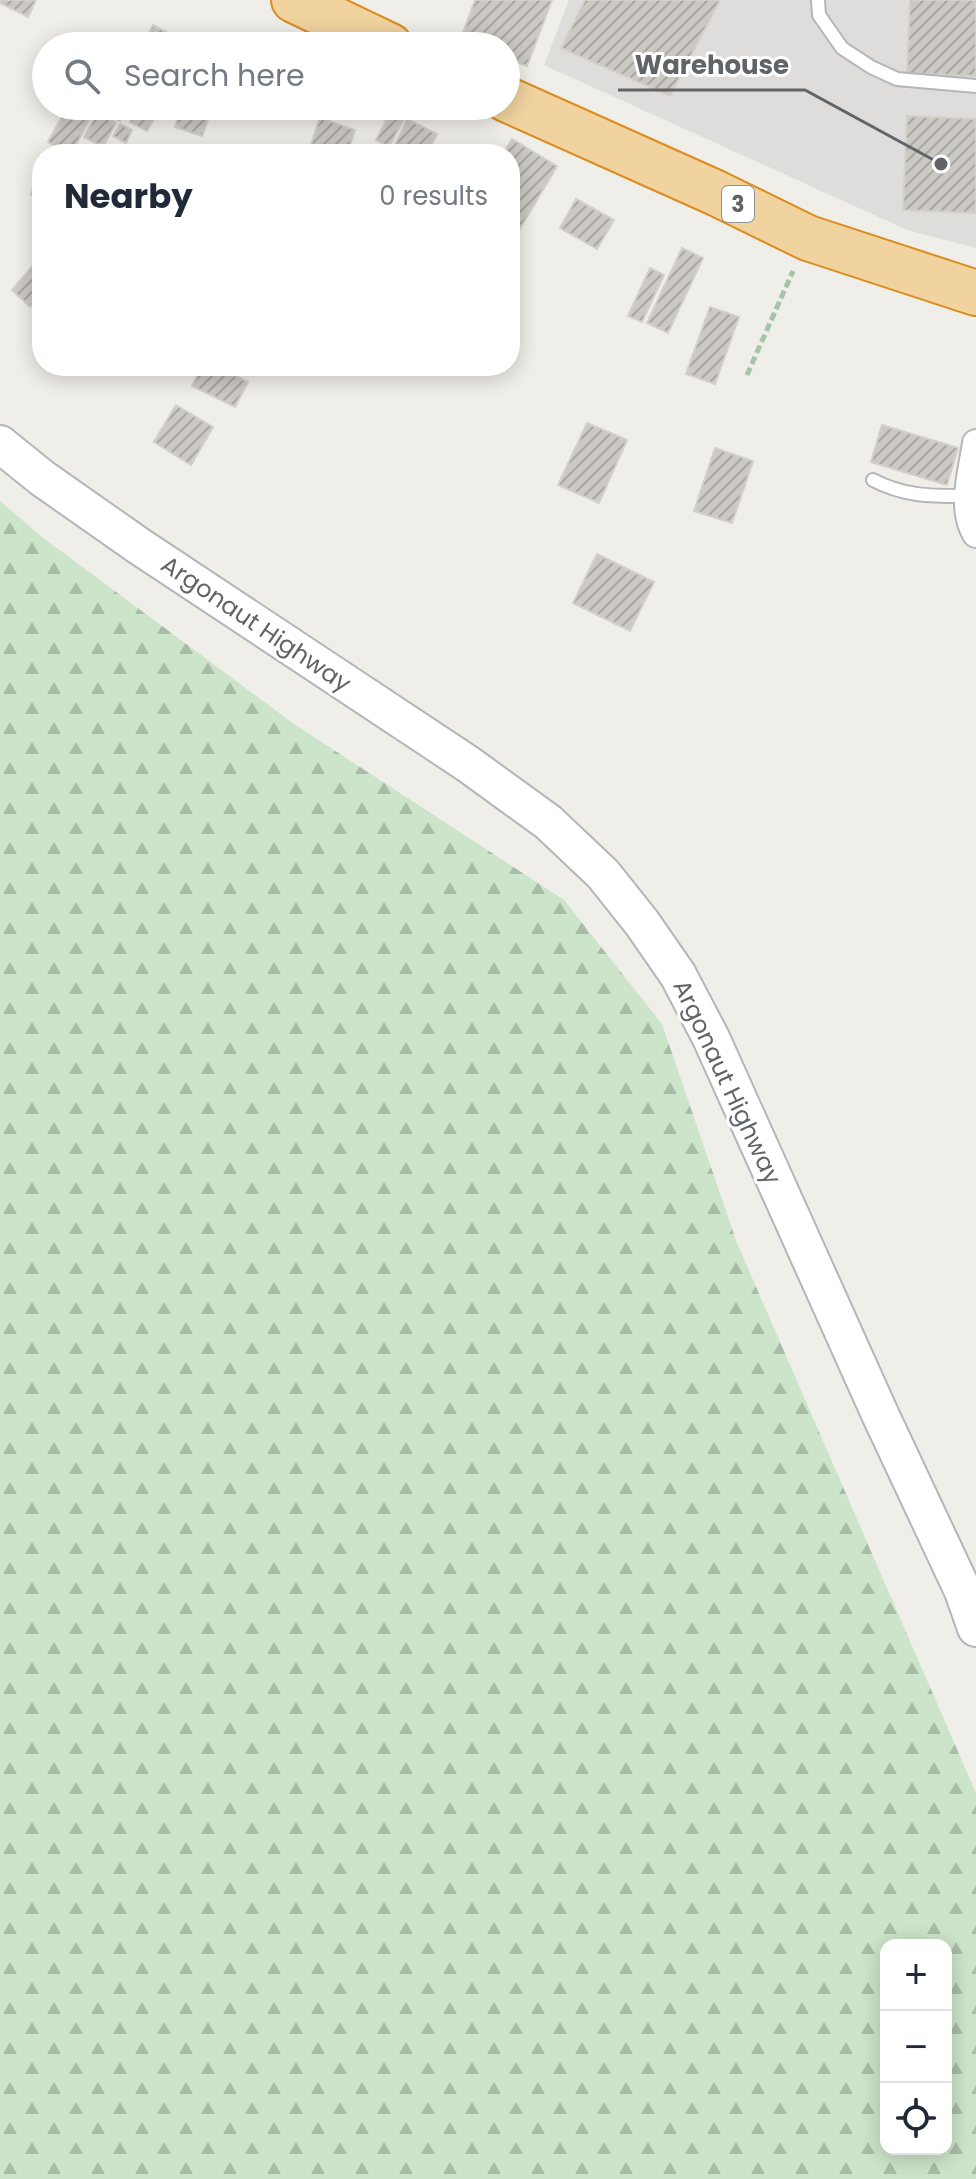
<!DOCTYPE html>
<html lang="en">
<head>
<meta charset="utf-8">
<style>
	body { margin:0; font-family:Poppins,sans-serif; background:#f2f2f3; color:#1f2937 }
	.controls { position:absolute; right:24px; bottom:24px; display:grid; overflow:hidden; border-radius:16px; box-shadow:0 4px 20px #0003 }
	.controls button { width:72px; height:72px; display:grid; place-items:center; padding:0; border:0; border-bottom:2px solid #e0e1e3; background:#fff; color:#1f2937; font:40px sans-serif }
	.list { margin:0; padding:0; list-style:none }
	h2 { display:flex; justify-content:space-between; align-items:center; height:104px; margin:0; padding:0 32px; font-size:34px }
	h2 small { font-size:26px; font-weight:400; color:#747a83 }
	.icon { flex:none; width:44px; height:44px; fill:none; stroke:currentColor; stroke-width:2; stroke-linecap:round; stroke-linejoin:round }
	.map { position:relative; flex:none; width:976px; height:2179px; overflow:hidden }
	.search { position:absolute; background:#fff; box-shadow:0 4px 20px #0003; left:32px; top:32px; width:488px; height:88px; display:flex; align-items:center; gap:20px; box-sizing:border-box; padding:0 28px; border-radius:44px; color:#747a83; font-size:30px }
	.panel { position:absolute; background:#fff; box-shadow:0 4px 20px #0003; left:32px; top:144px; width:488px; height:232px; border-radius:32px }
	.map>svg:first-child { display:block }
	.industrial { fill:#dfdddb }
	.forest { fill:url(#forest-firs); fill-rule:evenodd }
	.building { fill:url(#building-hatch); stroke:#d4cfc8; stroke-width:2 }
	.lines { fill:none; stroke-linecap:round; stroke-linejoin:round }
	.lane-casing { stroke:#b4b6b9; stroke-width:16 }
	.street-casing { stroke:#b4b6b9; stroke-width:30 }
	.secondary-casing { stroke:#b3b6b9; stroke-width:40 }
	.highway-casing { stroke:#dc8b1d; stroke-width:48 }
	.path { stroke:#a3c4a8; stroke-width:5; stroke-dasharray:8 4; stroke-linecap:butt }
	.lane { stroke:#fff; stroke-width:12 }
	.street { stroke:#fff; stroke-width:26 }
	.secondary { stroke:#fff; stroke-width:36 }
	.highway { stroke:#f1d39f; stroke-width:44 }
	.labels { text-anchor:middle; stroke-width:6; stroke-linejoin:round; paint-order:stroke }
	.shield { fill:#fff; stroke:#909295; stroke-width:2 }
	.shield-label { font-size:22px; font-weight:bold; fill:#606467 }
	.street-label { font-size:24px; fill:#606467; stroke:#fff }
	.leader { fill:none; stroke:#606467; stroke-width:3 }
	.callout-dot { fill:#606467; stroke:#fff; stroke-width:3 }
	.callout-label { font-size:26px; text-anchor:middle; font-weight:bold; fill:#606467; stroke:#fff; stroke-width:6; stroke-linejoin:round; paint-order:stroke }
</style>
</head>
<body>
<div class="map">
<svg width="976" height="2179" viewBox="0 0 976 2179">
	<defs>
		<pattern id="forest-firs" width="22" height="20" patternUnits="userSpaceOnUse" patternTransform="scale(2)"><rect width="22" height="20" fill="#cce4c9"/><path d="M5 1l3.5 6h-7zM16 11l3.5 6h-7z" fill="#a9bca7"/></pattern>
		<pattern id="building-hatch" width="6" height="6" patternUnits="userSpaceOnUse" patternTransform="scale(2)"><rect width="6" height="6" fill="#ccc9c5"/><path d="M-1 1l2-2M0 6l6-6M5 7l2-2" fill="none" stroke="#a9a7a4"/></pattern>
	</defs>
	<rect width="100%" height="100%" fill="#f0eee9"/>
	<!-- industrial -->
	<path class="industrial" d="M 569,0 L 976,0 L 976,248 L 907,230 L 544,65 Z"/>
	<!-- forest -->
	<path class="forest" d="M 0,501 L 42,537 L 294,724 L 564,900 L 662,1024 L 737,1243 L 976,1793 L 976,2179 L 0,2179 ZM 886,1945 L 946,1945 L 946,2149 L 886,2149 Z"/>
	<!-- building -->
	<path class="building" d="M 0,0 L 36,0 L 28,17 L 0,3 Z
		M 475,0 L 552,0 L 527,66 L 506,58 L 506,46 L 472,46 L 460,41 Z
		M 585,0 L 720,0 L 670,96 L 561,48 Z
		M 910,0 L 976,0 L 976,76 L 907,73 Z
		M 153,25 L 191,46 L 155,46 L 145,40 Z
		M 68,106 L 92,106 L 96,108 L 71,154 L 48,142 Z
		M 109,106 L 122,106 L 127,108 L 120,121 L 105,114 Z
		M 139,106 L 146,106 L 158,112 L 147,131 L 130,122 Z
		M 182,106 L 213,106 L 202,136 L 175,127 Z
		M 394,106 L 411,106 L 389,147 L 376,140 Z
		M 97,113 L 116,123 L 103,147 L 84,137 Z
		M 907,116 L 976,119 L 976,213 L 903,210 Z
		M 320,118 L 355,130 L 347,154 L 308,154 Z
		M 407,119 L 437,134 L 427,154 L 397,154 L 392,151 Z
		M 120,124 L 132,130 L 126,143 L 113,136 Z
		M 512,139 L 557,166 L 515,237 L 510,234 L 510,154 L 503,154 Z
		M 42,164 L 42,199 L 31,195 Z
		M 576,199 L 614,220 L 597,249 L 560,228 Z
		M 682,248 L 703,258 L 668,333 L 647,323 Z
		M 37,261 L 42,265 L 42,293 L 30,307 L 12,290 Z
		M 650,268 L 664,275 L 642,322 L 628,316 Z
		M 710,307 L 739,317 L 715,384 L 686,374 Z
		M 202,366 L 216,366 L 248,382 L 235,407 L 192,386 Z
		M 176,405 L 213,427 L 191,465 L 154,442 Z
		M 587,423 L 627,440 L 599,503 L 558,485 Z
		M 882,425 L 958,448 L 947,485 L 871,462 Z
		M 715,448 L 753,461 L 732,523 L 694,511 Z
		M 597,554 L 654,582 L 630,631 L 573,603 Z"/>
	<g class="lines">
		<defs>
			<path id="lane" d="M 818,0 L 819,15 L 842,48 L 871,67 L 897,79 L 976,86
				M 873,480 C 905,497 933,496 969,496"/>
			<path id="street" d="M 976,443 C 972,471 960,508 976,534"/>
			<path id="secondary" d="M 0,444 L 42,478 L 139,546 L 468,764 L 548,822 L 603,874 L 642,923 L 678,975 L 711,1038 L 880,1414 L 963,1591 L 976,1628"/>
			<path id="highway" d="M 294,0 L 390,46
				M 506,99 L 716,193 L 808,238 L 976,293"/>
		</defs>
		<!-- lane casing -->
		<use href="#lane" class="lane-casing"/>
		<!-- street casing -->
		<use href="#street" class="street-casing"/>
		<!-- secondary casing -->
		<use href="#secondary" class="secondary-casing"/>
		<!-- highway casing -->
		<use href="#highway" class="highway-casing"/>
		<!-- path -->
		<path class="path" d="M 747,375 L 793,271"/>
		<!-- lane -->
		<use href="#lane" class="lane"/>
		<!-- street -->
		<use href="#street" class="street"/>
		<!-- secondary -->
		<use href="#secondary" class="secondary"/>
		<!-- highway -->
		<use href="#highway" class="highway"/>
	</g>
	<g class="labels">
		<!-- shield labels -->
		<rect class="shield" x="722" y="186" width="32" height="36" rx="6"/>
		<g class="shield-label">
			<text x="738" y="212">3</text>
		</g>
		<!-- street labels -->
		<g class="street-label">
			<text transform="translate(256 624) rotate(34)" y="8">Argonaut Highway</text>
			<text transform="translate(727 1082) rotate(65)" y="8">Argonaut Highway</text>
		</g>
	</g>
	<!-- callouts -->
	<path class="leader" d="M941 164L805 90H618"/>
	<circle class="callout-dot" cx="941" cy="164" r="8"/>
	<g class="callout-label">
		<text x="712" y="74">Warehouse</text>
	</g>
</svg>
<div class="controls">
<button>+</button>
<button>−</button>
<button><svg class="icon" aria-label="locate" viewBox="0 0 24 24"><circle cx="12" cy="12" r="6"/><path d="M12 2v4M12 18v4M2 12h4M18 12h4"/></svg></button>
</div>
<div class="search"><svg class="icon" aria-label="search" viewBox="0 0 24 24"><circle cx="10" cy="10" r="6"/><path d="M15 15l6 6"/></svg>Search here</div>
<section class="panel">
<h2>Nearby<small>0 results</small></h2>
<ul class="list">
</ul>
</section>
</div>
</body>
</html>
